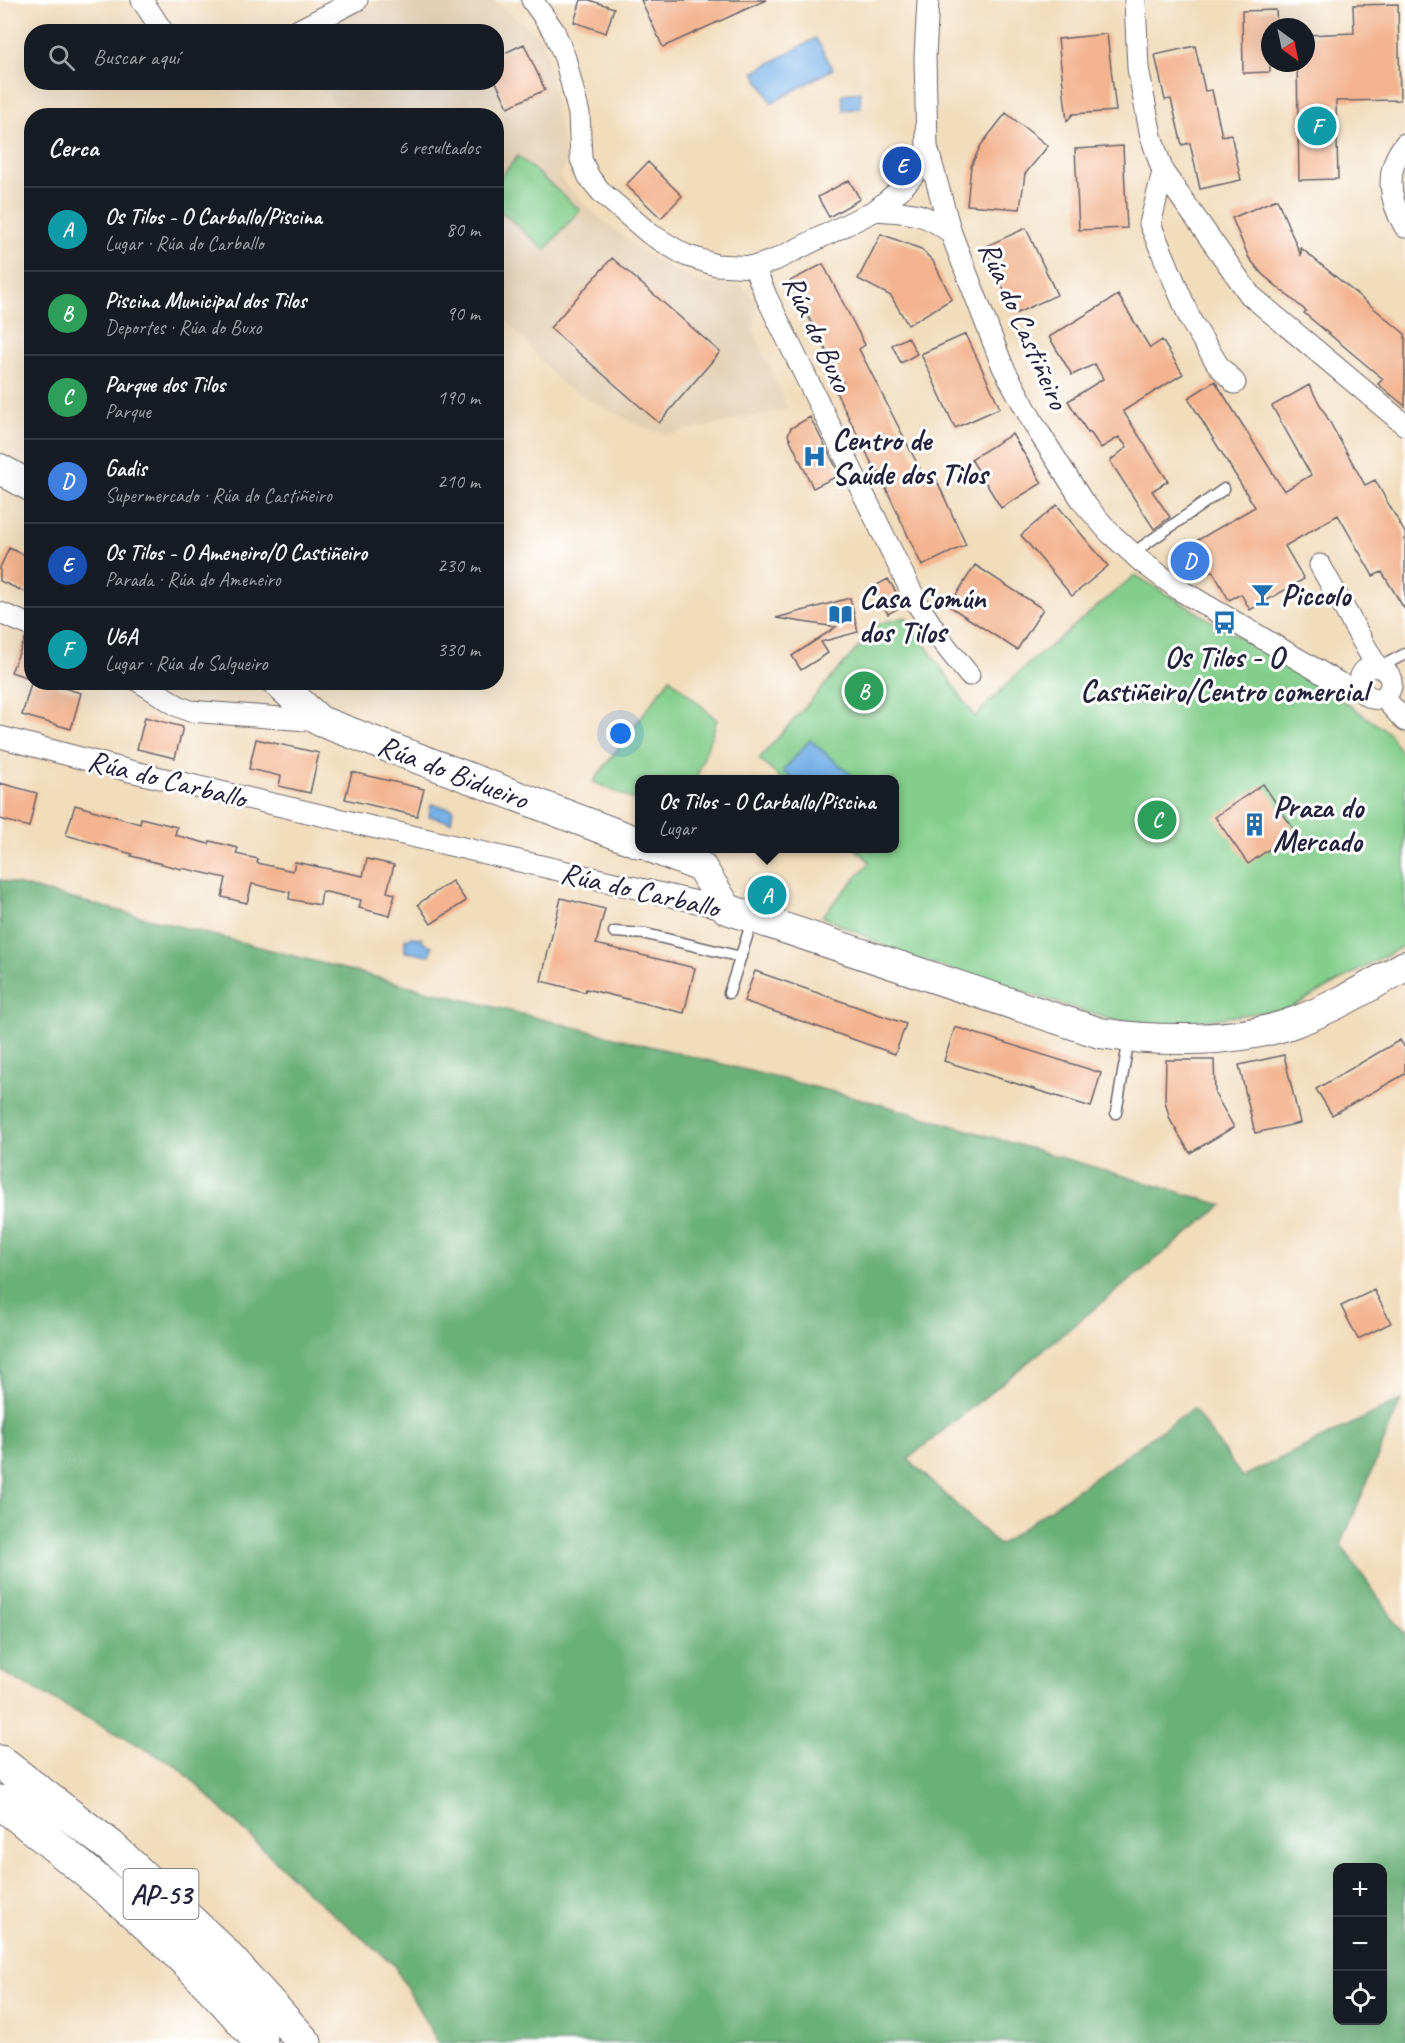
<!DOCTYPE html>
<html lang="es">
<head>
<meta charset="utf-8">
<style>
	body { margin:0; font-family:Caveat,sans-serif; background:#242831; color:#f1f3f6 }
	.controls { position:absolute; right:18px; bottom:18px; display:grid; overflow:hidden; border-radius:12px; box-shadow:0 6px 24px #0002 }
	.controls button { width:54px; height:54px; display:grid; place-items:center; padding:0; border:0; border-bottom:2px solid #363941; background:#171b24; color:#f1f3f6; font:30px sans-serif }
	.compass { position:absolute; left:1261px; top:18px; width:54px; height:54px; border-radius:50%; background:#171b24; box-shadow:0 6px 24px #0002; rotate:147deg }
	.you { position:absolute; left:621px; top:734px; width:21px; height:21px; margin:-15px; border:4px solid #fff; border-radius:50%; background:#1a73e8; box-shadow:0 0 0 9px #1a73e833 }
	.badge { display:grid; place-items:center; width:39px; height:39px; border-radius:50%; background:#1f6fb2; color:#fff; font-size:20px; font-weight:700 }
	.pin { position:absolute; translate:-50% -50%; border:3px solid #fff; box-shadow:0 2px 6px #0006 }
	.popup { position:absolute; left:635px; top:775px; width:264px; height:78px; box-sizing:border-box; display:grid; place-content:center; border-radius:12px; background:#171b24; filter:drop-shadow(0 2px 4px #0005); font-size:20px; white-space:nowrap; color:#9ea1a6 }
	.popup b { font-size:22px; color:#f1f3f6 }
	.popup::after { content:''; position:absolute; left:50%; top:100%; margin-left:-12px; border:12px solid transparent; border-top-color:#171b24 }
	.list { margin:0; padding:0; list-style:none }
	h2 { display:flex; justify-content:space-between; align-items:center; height:78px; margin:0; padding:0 24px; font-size:26px }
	h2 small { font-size:20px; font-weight:400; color:#9ea1a6 }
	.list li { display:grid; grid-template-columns:39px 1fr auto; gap:18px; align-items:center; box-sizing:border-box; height:84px; padding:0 24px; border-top:2px solid #363941 }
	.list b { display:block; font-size:22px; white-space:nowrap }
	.list p { margin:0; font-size:20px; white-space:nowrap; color:#9ea1a6 }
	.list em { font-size:20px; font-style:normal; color:#9ea1a6 }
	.icon { flex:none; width:33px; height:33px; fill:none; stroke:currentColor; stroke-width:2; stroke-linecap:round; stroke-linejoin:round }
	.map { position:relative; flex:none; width:1405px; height:2043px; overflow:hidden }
	.search { position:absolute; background:#171b24; box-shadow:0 6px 24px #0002; left:24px; top:24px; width:480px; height:66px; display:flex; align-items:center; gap:15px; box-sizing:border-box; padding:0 21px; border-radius:24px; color:#9ea1a6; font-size:22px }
	.panel { position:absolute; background:#171b24; box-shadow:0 6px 24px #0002; left:24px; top:108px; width:480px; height:582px; border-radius:24px }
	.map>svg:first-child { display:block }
	.built { fill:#e4d0b5 }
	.green { fill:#83ce8c; stroke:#527864; stroke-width:1.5 }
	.forest { fill:#6ab178; stroke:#466a5a; stroke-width:1.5; fill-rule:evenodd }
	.water { fill:#76b0e6; stroke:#4c6990; stroke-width:1.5 }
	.building { fill:#f3b38e }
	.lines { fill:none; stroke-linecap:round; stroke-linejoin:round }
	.lane-casing { stroke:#6a6368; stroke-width:13 }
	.street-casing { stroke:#6a6368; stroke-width:23 }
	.secondary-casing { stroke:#6a6368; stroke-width:32 }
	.highway-casing { stroke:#6a6368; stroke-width:35 }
	.lane { stroke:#fff; stroke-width:10 }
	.street { stroke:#fff; stroke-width:21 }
	.secondary { stroke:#fff; stroke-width:30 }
	.highway { stroke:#fff; stroke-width:33 }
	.labels { text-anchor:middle; stroke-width:6; stroke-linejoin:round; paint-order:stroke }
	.shield { fill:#fff; stroke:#646476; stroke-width:1.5 }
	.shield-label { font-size:28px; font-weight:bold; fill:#22223b }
	.street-label { font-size:30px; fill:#22223b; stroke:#fff }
	.poi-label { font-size:30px; font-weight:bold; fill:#22223b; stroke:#fff; text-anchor:start }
</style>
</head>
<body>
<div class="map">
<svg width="1405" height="2043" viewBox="0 0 1405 2043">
	<rect width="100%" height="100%" fill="#fff"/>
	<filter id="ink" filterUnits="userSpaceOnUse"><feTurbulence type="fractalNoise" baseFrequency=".0167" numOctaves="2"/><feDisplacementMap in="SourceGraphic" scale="12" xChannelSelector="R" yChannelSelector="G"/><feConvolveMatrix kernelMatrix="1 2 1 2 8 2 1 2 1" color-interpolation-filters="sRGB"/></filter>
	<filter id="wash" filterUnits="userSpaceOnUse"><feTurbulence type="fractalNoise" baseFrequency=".008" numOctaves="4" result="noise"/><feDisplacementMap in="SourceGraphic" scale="24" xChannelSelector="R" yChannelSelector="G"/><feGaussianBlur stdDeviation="1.35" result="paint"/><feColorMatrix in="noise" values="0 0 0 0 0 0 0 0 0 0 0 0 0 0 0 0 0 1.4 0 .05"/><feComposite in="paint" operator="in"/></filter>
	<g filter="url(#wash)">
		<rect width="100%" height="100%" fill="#f1dcbb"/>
		<!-- built -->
		<path class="built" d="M 383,0 L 493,0 L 543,39 L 566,159 L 559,177 L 588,208 L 644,253 L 699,283 L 742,285 L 756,301 L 754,331 L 788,409 L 667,435 L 639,426 L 561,384 L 497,309 L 496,116 L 344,115 L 318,83 L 496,82 L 496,32 L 322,31 L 375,3 Z"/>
		<!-- green -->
		<path class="green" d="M 518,156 L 580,210 L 545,250 L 497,208 L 497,181 Z
			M 1135,575 L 1330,692 L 1389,733 L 1405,759 L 1405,945 L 1290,1008 L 1166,1026 L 1112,1020 L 899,953 L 822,916 L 870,862 L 856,849 L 894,848 L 894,780 L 781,779 L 759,759 L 880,623 L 906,617 L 975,717 L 1020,671 Z
			M 670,678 L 717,720 L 696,779 L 640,780 L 639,802 L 593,782 Z"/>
		<!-- forest -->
		<path class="forest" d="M 0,880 L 422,989 L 866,1100 L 1223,1205 L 908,1459 L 999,1545 L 1193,1408 L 1242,1477 L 1401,1400 L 1341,1545 L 1405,1635 L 1405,2043 L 438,2043 L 393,1964 L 313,1897 L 177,1766 L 0,1671 ZM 1338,1868 L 1382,1868 L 1382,2020 L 1338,2020 Z"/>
		<!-- water -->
		<path class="water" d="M 816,38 L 833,69 L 772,103 L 754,72 Z
			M 860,92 L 861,108 L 843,110 L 842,94 Z
			M 810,740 L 856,779 L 793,779 L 783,771 Z
			M 431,804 L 453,809 L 451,822 L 429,816 Z
			M 412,937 L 422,938 L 423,943 L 432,946 L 430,955 L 405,952 L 405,939 Z"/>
		<g id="blocks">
			<!-- building -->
			<path class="building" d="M 581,0 L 589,0 L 614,8 L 606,33 L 574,22 Z
				M 641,0 L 766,0 L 663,47 Z
				M 1398,4 L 1400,100 L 1336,101 L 1338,179 L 1299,180 L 1297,63 L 1306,63 L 1306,35 L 1354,33 L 1353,5 Z
				M 1276,10 L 1277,27 L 1270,27 L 1270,72 L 1243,73 L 1242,11 Z
				M 1107,34 L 1116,111 L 1073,114 L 1067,121 L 1058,39 Z
				M 524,44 L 545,90 L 508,107 L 496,82 L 496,57 Z
				M 1195,46 L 1205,91 L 1212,90 L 1222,136 L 1231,134 L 1241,180 L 1200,189 L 1190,143 L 1182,145 L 1171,99 L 1165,100 L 1155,55 Z
				M 1006,113 L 1048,146 L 1025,174 L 1020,209 L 967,205 L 971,166 L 981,145 Z
				M 1123,146 L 1127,228 L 1079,230 L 1075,149 Z
				M 648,162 L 682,196 L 661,218 L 626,185 Z
				M 849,180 L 860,199 L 829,217 L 818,197 Z
				M 1277,199 L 1301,256 L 1301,248 L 1405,334 L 1405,406 L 1378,384 L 1383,379 L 1304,313 L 1306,311 L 1262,274 L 1249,258 L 1232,218 Z
				M 1026,228 L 1057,295 L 1015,314 L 984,247 Z
				M 881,234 L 921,249 L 933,261 L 952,299 L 908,325 L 891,296 L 858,279 Z
				M 612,258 L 720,352 L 659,423 L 550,328 Z
				M 823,264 L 865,345 L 859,349 L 923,475 L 932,470 L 966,545 L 922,566 L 878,471 L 876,472 L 835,390 L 844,385 L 790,281 Z
				M 1118,295 L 1150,348 L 1162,340 L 1183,374 L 1123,411 L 1168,481 L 1152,491 L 1170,517 L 1154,529 L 1110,461 L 1127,447 L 1119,437 L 1101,448 L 1090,432 L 1088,433 L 1068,401 L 1103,379 L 1095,364 L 1072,375 L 1049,337 Z
				M 966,334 L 1000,408 L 955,428 L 921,354 Z
				M 908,337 L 917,354 L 901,363 L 892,345 Z
				M 1215,381 L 1284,491 L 1311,475 L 1272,406 L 1309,385 L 1365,485 L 1375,480 L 1405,533 L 1405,610 L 1382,572 L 1373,576 L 1338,515 L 1285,546 L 1304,579 L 1250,610 L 1241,594 L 1229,600 L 1212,570 L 1201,576 L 1184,548 L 1255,507 L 1188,398 Z
				M 810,417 L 840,475 L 813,488 L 788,435 L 791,428 Z
				M 1012,434 L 1042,483 L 1001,508 L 971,459 Z
				M 1057,505 L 1108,566 L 1072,596 L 1021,535 Z
				M 9,548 L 32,558 L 32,595 L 0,581 L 0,568 Z
				M 975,565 L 1043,609 L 1017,650 L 949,606 Z
				M 888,579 L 904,605 L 888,614 L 873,587 Z
				M 850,598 L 858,632 L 821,642 L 828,653 L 801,670 L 792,656 L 836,627 L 776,618 Z
				M 26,637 L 32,638 L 32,679 L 11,672 Z
				M 32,680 L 32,682 L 43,682 L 81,693 L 71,729 L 22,715 Z
				M 145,717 L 183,727 L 175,758 L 137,749 Z
				M 256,739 L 319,753 L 310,793 L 279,786 L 281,776 L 249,769 Z
				M 352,772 L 424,789 L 417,816 L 345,799 Z
				M 0,783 L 37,793 L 29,827 L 0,819 Z
				M 1263,784 L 1295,831 L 1248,864 L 1215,817 Z
				M 75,805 L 140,824 L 141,818 L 177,827 L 175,835 L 209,844 L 210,841 L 238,848 L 236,854 L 258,859 L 257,863 L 293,871 L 295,862 L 363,876 L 367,859 L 394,865 L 387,892 L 395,894 L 390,916 L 359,908 L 361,900 L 322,891 L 320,905 L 289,899 L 290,892 L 252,884 L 247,903 L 222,897 L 226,878 L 182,868 L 181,869 L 131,856 L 132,854 L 66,835 Z
				M 452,881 L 466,901 L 431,924 L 418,904 Z
				M 561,898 L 605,909 L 596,944 L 695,968 L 684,1013 L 586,989 L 585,992 L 541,981 Z
				M 755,971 L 906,1024 L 895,1054 L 744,1001 Z
				M 955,1027 L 1101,1073 L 1091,1107 L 944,1061 Z
				M 1400,1040 L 1405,1048 L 1405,1074 L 1332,1115 L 1316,1089 Z
				M 1284,1055 L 1300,1123 L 1255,1133 L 1239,1065 Z
				M 1166,1060 L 1214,1060 L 1215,1094 L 1234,1127 L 1190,1153 L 1170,1120 L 1165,1101 Z
				M 1374,1290 L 1391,1323 L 1358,1339 L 1341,1306 Z"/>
		</g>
	</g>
	<g filter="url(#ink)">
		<use href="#blocks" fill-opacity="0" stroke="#6a6368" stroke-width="1.5"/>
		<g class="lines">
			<defs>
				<path id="lane" d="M 1133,553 L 1224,489
					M 1380,667 L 1405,654
					M 614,932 L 646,934 L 741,957
					M 729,993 L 752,921
					M 1116,1113 L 1129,1038"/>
				<path id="street" d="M 142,0 L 163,32
					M 532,0 L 554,31 L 565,58 L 579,114 L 581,159 L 589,177 L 602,193 L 650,234 L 685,255 L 716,265 L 754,267 L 775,260 L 876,210 L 901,189 L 919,169 L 927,147 L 925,57 L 928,0
					M 1135,0 L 1138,68 L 1151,136 L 1163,172 L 1250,295 L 1405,425
					M 295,32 L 357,0
					M 1405,144 C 1384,170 1389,200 1405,227
					M 927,147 L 951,233 L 1003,367 L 1035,426 L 1083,502 L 1110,533 L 1142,562 L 1180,590 L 1339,683 C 1346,686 1355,688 1362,692 C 1370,698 1379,703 1388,693 C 1392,687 1392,681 1389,675 C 1375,657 1353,671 1362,692
					M 1163,172 L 1150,224 L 1191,321 L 1218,365 L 1235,383
					M 876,210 C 909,213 924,211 951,233
					M 754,267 L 767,298 L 918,605 L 944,644 L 969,675
					M 1320,565 L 1377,667
					M 0,613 L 32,626
					M 140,682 L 178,706 L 190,711 L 320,721
					M 1383,697 L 1405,721
					M 0,737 L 130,771 L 727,909"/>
				<path id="secondary" d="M 0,469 L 32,487
					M 277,682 L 320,721 L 640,843
					M 653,848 L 701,867 L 727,909 L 1100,1033 C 1158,1042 1240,1043 1295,1022 C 1333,1008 1370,986 1405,966"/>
				<path id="highway" d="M 0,1762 L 110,1846 L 219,1948 L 305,2043
					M 0,1802 C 93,1875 186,1951 261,2043"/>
			</defs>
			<!-- lane casing -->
			<use href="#lane" class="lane-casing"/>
			<!-- street casing -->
			<use href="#street" class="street-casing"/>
			<!-- secondary casing -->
			<use href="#secondary" class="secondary-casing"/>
			<!-- highway casing -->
			<use href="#highway" class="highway-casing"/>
			<!-- lane -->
			<use href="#lane" class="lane"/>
			<!-- street -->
			<use href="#street" class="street"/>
			<!-- secondary -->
			<use href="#secondary" class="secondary"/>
			<!-- highway -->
			<use href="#highway" class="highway"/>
		</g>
	</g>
	<!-- icons -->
	<defs>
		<symbol id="hospital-bare" viewBox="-9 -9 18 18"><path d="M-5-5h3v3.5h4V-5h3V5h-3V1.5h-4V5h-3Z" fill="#1f6fb2" stroke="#fff" stroke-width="2.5" paint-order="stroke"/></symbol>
		<symbol id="bar-bare" viewBox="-9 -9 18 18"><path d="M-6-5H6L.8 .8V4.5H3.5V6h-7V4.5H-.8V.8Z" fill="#1f6fb2" stroke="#fff" stroke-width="2.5" paint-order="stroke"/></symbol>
		<symbol id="library-bare" viewBox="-9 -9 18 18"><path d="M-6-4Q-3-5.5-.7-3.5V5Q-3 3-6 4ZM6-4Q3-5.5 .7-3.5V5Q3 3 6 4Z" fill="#1f6fb2" stroke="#fff" stroke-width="2.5" paint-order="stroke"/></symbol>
		<symbol id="bus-bare" viewBox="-9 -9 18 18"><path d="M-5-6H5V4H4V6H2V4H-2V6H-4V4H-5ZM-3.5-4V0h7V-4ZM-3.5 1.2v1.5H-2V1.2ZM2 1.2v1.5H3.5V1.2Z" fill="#1f6fb2" stroke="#fff" stroke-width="2.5" paint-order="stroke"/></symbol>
		<symbol id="building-bare" viewBox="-9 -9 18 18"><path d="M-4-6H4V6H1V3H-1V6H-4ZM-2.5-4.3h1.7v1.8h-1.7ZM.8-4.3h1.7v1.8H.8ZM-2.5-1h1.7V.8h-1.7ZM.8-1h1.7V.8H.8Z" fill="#1f6fb2" stroke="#fff" stroke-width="2.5" paint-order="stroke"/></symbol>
	</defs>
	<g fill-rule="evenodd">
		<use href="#hospital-bare" x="798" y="440" width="33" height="33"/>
		<use href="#bar-bare" x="1246" y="578" width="33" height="33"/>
		<use href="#library-bare" x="824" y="598" width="33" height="33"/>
		<use href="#bus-bare" x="1208" y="606" width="33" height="33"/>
		<use href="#building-bare" x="1238" y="808" width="33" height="33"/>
	</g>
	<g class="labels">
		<!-- shield labels -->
		<rect class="shield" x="123.5" y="1869" width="75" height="50" rx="4.5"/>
		<g class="shield-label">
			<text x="161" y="1904">AP-53</text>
		</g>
		<!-- street labels -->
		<g class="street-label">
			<text transform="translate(1024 325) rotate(66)" y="10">Rúa do Castiñeiro</text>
			<text transform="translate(818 333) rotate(65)" y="10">Rúa do Buxo</text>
			<text transform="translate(453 772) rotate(21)" y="10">Rúa do Bidueiro</text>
			<text transform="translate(167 779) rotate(14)" y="10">Rúa do Carballo</text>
			<text transform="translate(640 890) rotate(13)" y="10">Rúa do Carballo</text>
		</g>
		<!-- poi labels -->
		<g class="poi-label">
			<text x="832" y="450">Centro de<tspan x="832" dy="34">Saúde dos Tilos</tspan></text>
			<text x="1281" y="605">Piccolo</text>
			<text x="859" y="608">Casa Común<tspan x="859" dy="34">dos Tilos</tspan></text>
			<text x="1224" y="667" text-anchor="middle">Os Tilos - O<tspan x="1224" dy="34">Castiñeiro/Centro comercial</tspan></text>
			<text x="1273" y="817">Praza do<tspan x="1273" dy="34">Mercado</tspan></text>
		</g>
	</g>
</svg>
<div class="controls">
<button>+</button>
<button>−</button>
<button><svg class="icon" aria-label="locate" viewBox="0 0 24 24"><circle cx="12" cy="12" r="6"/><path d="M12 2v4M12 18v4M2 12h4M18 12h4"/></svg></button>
</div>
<svg class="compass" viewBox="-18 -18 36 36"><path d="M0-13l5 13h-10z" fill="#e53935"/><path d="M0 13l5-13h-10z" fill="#9ea1a6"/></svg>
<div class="you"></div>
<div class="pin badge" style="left:767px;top:895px;background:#0f9aa8">A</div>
<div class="popup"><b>Os Tilos - O Carballo/Piscina</b>Lugar</div>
<div class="pin badge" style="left:864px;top:691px;background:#2e9e5b">B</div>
<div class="pin badge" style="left:1157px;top:820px;background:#2e9e5b">C</div>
<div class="pin badge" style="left:1190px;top:561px;background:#3f7fe0">D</div>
<div class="pin badge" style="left:902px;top:166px;background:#1a4fb4">E</div>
<div class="pin badge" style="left:1317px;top:126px;background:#0f9aa8">F</div>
<div class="search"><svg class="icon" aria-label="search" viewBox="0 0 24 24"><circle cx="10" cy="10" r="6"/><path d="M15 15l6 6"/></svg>Buscar aquí</div>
<section class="panel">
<h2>Cerca<small>6 resultados</small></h2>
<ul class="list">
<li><span class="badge" style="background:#0f9aa8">A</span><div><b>Os Tilos - O Carballo/Piscina</b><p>Lugar · Rúa do Carballo</p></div><em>80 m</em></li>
<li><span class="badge" style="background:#2e9e5b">B</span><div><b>Piscina Municipal dos Tilos</b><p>Deportes · Rúa do Buxo</p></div><em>90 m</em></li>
<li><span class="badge" style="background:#2e9e5b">C</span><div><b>Parque dos Tilos</b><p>Parque</p></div><em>190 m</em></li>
<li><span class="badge" style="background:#3f7fe0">D</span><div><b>Gadis</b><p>Supermercado · Rúa do Castiñeiro</p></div><em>210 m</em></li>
<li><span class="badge" style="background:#1a4fb4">E</span><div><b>Os Tilos - O Ameneiro/O Castiñeiro</b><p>Parada · Rúa do Ameneiro</p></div><em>230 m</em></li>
<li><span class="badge" style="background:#0f9aa8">F</span><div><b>U6A</b><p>Lugar · Rúa do Salgueiro</p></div><em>330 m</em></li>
</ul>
</section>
</div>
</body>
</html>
